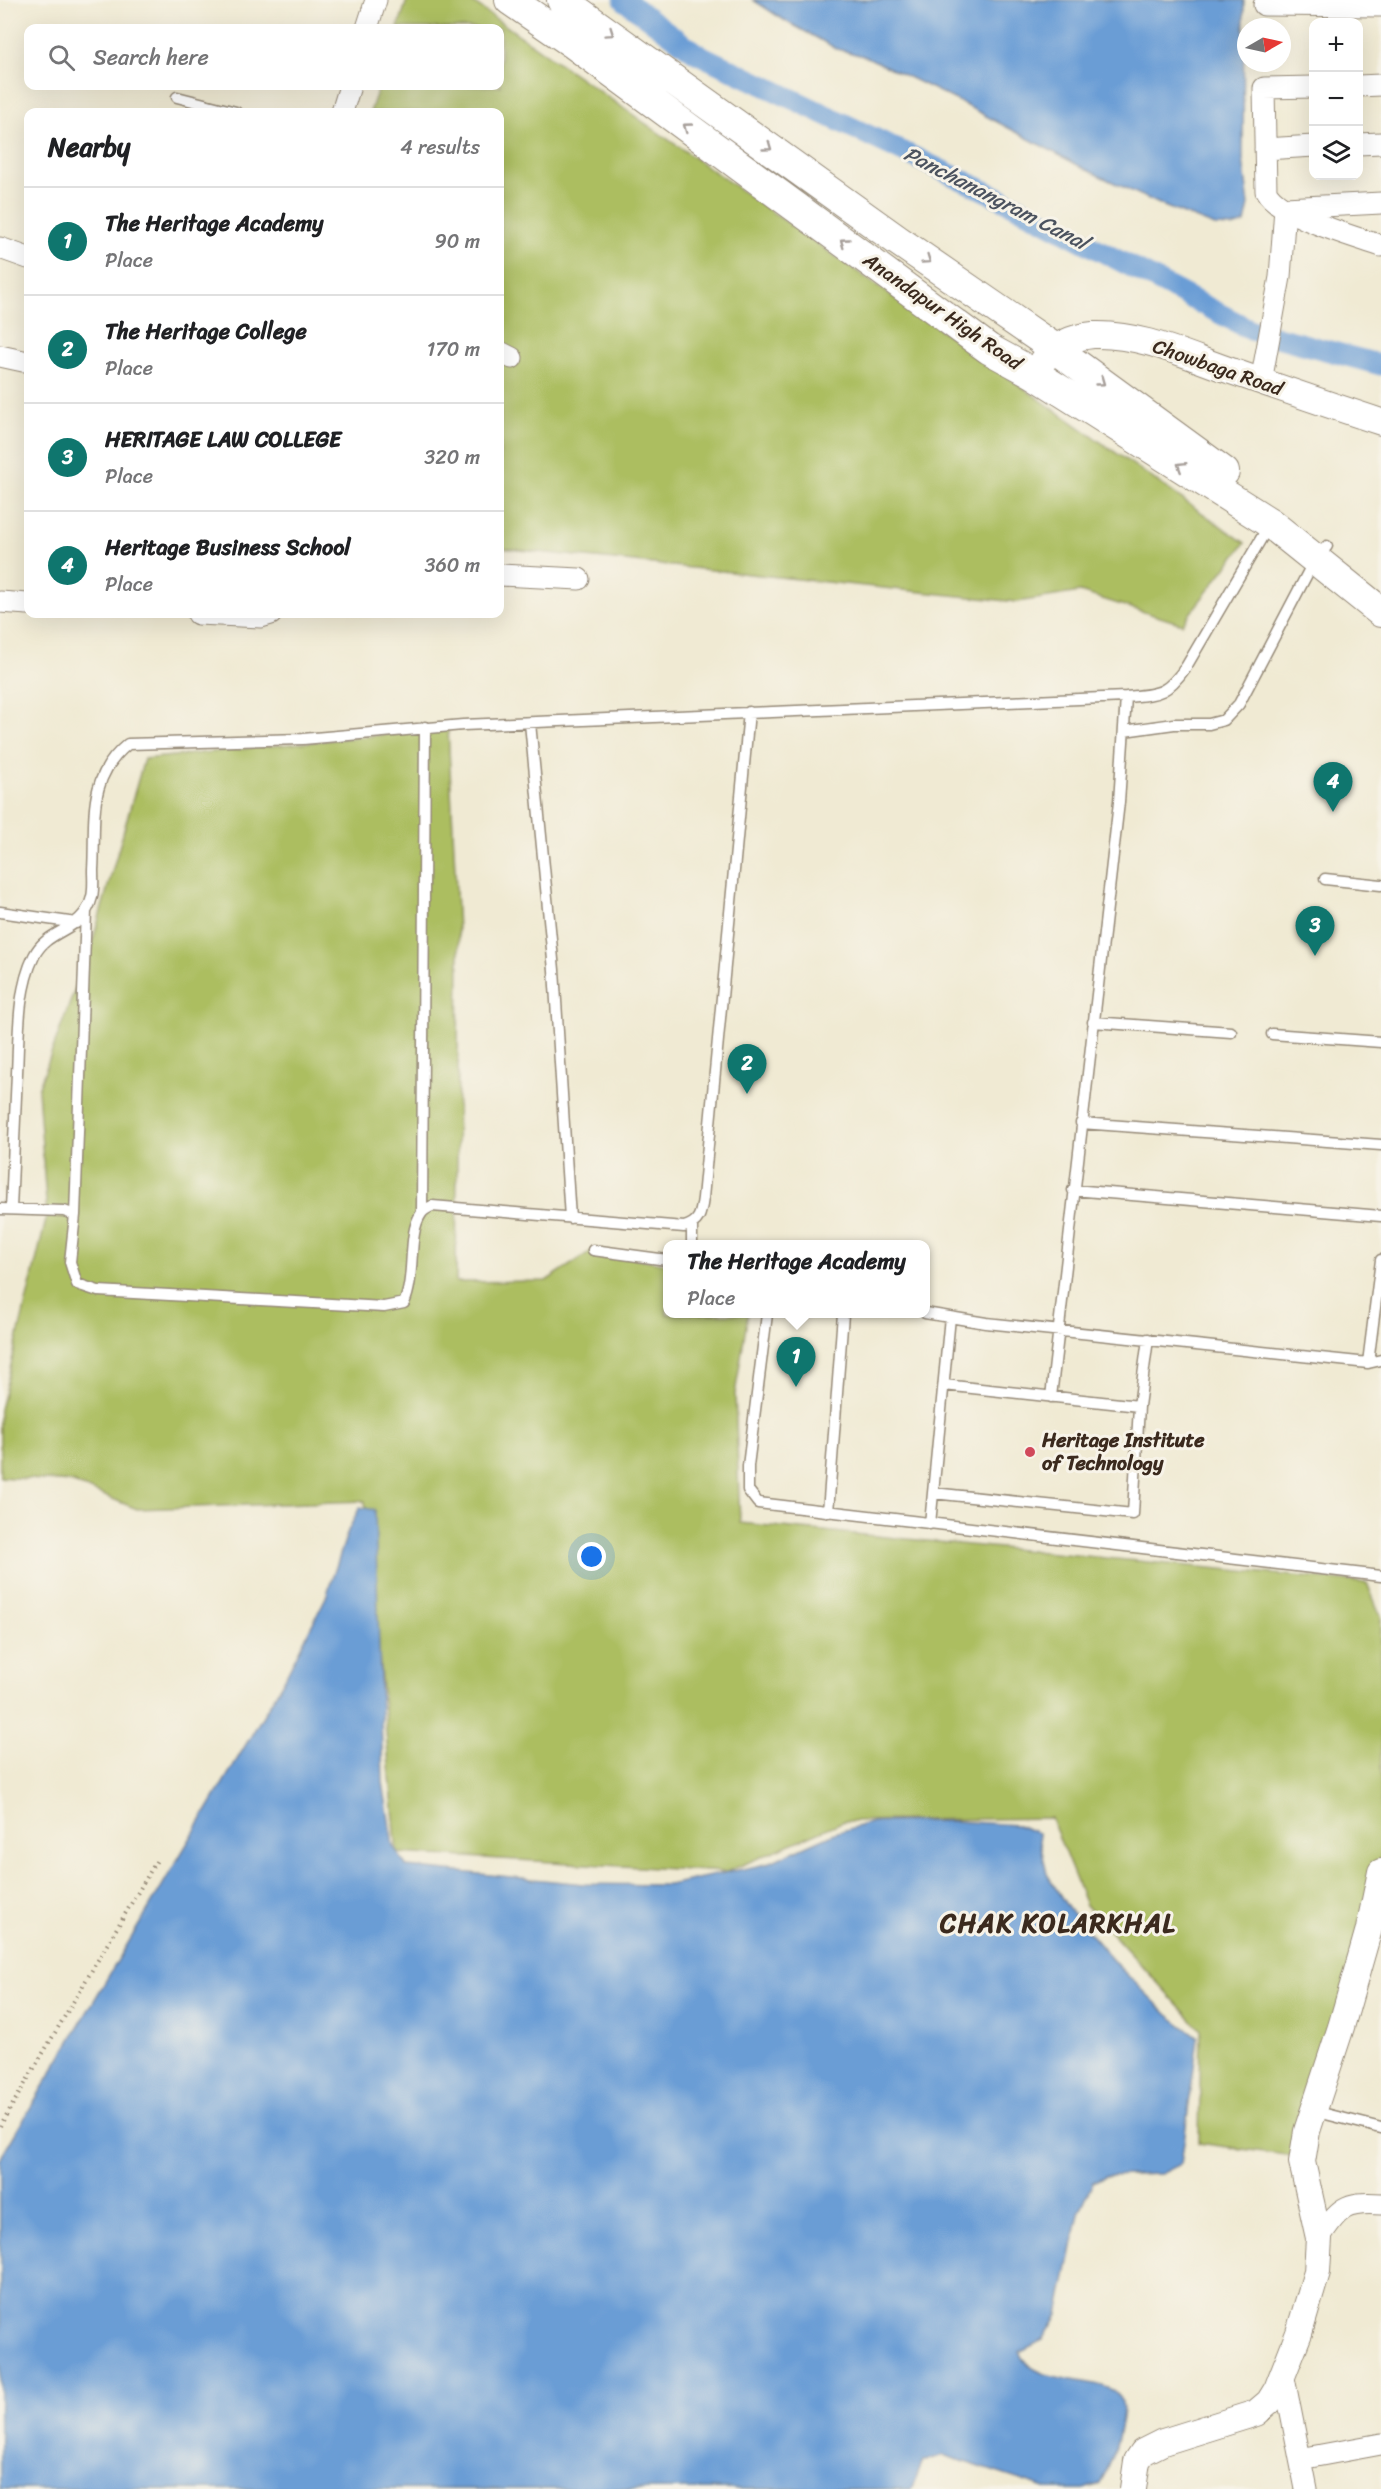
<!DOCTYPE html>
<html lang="en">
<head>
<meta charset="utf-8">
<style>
	body { margin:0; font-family:Sriracha,sans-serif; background:#f6f6f6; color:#202124 }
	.controls { position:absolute; right:18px; top:18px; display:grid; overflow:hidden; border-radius:12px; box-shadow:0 6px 24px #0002 }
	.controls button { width:54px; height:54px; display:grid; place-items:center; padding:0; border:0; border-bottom:2px solid #e0e0e0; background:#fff; color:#202124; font:30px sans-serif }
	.compass { position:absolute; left:1237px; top:18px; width:54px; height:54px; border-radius:50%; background:#fff; box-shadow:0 6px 24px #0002; rotate:81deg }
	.you { position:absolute; left:592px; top:1557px; width:21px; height:21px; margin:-15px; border:4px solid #fff; border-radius:50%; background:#1a73e8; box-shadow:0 0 0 9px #1a73e833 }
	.badge { display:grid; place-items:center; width:39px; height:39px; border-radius:50%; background:#0f766e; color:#fff; font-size:20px; font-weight:700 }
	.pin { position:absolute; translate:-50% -50px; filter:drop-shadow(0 2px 3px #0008) }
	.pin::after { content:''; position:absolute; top:32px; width:21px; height:18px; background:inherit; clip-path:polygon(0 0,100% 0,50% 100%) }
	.popup { position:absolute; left:663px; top:1240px; width:267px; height:78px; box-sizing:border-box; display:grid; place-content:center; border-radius:12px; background:#fff; filter:drop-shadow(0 2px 4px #0005); font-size:20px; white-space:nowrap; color:#757577 }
	.popup b { font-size:22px; color:#202124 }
	.popup::after { content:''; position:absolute; left:50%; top:100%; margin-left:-12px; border:12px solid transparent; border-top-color:#fff }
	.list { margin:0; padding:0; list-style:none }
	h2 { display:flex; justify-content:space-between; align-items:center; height:78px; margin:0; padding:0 24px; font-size:26px }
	h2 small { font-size:20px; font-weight:400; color:#757577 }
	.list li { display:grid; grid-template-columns:39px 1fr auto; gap:18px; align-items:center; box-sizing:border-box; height:108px; padding:0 24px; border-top:2px solid #e0e0e0 }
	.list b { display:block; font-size:22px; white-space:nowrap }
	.list p { margin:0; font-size:20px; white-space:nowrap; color:#757577 }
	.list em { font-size:20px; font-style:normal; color:#757577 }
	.icon { flex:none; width:33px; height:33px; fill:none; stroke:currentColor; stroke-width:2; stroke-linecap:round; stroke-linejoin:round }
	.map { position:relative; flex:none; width:1381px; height:2489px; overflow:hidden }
	.search { position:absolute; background:#fff; box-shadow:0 6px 24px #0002; left:24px; top:24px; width:480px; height:66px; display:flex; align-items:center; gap:15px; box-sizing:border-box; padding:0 21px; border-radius:12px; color:#757577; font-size:22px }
	.panel { position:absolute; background:#fff; box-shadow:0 6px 24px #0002; left:24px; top:108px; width:480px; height:510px; border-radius:12px }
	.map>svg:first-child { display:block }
	.green { fill:#acbe61; stroke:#747440; stroke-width:1.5 }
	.water { fill:#6a9dd5; stroke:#52647a; stroke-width:1.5 }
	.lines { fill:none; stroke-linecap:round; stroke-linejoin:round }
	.canal { stroke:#6a9dd5; stroke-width:21 }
	.service-casing { stroke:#968a78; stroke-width:13 }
	.minor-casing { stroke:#968a78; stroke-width:23 }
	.tertiary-casing { stroke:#968a78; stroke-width:28 }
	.secondary-casing { stroke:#968a78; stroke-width:32 }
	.path { stroke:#968a78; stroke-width:4; stroke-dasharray:1.5 4.5; stroke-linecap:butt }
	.service { stroke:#fff; stroke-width:10 }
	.minor { stroke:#fff; stroke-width:21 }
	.tertiary { stroke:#fff; stroke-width:26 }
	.secondary { stroke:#fff; stroke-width:30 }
	.oneway { stroke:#a79f9a }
	.poi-dot { fill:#d1495b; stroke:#f7f3e8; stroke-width:2 }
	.labels { text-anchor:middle; stroke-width:6; stroke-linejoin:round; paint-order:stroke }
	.street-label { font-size:20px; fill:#3b2a1e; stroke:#f7f3e8 }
	.poi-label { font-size:20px; font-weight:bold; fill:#3b2a1e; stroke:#f7f3e8; text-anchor:start }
	.water-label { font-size:21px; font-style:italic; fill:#4b525e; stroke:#f7f3e8 }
	.district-label { font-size:26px; font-weight:bold; letter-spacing:1.5px; fill:#3b2a1e; stroke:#f7f3e8 }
</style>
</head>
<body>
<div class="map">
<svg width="1381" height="2489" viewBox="0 0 1381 2489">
	<rect width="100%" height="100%" fill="#f7f3e8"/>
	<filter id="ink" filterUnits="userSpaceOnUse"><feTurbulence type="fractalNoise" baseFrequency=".0167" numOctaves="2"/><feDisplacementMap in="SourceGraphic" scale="12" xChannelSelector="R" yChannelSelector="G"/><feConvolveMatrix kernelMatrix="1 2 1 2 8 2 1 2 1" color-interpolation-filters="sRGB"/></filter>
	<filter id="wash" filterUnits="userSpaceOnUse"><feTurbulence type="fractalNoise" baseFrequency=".008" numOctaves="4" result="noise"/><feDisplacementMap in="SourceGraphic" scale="24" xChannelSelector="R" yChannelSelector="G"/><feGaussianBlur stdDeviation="1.35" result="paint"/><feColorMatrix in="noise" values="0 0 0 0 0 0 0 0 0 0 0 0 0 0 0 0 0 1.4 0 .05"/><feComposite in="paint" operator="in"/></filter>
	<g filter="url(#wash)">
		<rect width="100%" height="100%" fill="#f0ead3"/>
		<!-- green -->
		<path class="green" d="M 407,0 L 469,0 L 1245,543 L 1182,624 L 1080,592 L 1017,602 L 500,548 L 500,112 L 370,112 L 379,86 L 500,86 L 500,28 L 398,28 Z
			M 448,728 L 459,951 L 456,1282 L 546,1281 L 593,1250 L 667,1264 L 667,1314 L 748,1314 L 735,1394 L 740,1523 L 1367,1583 L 1381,1617 L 1381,1895 L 1300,2157 L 1199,2143 L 1201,2030 L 1086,1905 L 1051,1818 L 844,1821 L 726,1872 L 397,1853 L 365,1501 L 137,1509 L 71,1482 L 0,1477 L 0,1410 L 47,1216 L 38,1089 L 92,943 L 144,759 Z"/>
		<!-- water -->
		<path class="water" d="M 753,0 L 1244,0 L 1243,159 L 1249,205 L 1245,223 L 1232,227 L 1215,226 L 1166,207 L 1087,170 L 958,101 L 867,57 L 837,49 L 784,20 Z
			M 360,1507 L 375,1510 L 383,1782 L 393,1846 L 407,1867 L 584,1884 L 669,1885 L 766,1864 L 835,1833 L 873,1822 L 954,1821 L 1017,1825 L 1038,1833 L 1047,1874 L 1068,1908 L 1116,1964 L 1168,2015 L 1198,2037 L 1181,2164 L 1161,2174 L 1105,2176 L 1093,2182 L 1079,2213 L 1058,2315 L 1043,2340 L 1019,2352 C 1034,2389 1107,2374 1120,2397 C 1125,2406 1122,2418 1120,2428 C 1115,2453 1112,2461 1100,2484 L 1083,2489 L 1048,2489 L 943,2455 L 923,2462 L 911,2489 L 0,2489 L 0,2159 L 283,1682 L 326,1597 L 348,1531 Z"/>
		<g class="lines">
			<!-- canal -->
			<path class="canal" d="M 624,0 L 696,53 L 1004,200 L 1251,330 L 1381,365"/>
		</g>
	</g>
	<g filter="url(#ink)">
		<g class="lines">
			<defs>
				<path id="service" d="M 177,97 L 236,112
					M 530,723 L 554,970 L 570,1218
					M 1124,731 L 1174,724 L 1209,724 L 1224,720 L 1239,704 L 1315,559 L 1327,546
					M 1325,879 L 1381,885
					M 0,912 L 76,923
					M 1093,1022 L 1231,1032
					M 1272,1034 L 1381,1042
					M 1081,1123 L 1381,1145
					M 1073,1190 L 1381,1216
					M 0,1209 L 64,1211 L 75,1215 L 70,1262 L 77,1284 L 98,1291 L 384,1307 L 404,1303 C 416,1277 407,1234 421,1214 C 423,1210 428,1208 432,1206 L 684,1227 C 700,1223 701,1213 703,1198 L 749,712
					M 11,1209 C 13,1164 15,1118 17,1073 C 19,1035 17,991 34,956 C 48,927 83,933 92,897 C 94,888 93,878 93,870 C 96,820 86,778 128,744 L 303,739 L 463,725 L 1126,697 C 1159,694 1166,695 1186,667 L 1269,525
					M 422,1212 L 425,727
					M 75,1215 L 86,911
					M 692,1244 L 692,1225
					M 593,1250 L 667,1260
					M 925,1313 L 986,1323 L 1368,1363 L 1381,1360
					M 767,1314 L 748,1466 L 748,1490 L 758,1503 L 1381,1576
					M 1368,1363 L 1381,1260
					M 1051,1397 L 1119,802 L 1126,697
					M 1139,1406 L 1148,1339
					M 933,1493 L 1133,1514 L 1139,1406 L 944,1385
					M 828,1512 L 843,1314
					M 930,1524 L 950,1317
					M 1314,2111 L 1381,2128"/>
				<path id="minor" d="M 1264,5 L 1381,6
					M 367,28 L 376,0
					M 1358,86 L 1381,85
					M 1314,87 L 1264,88 L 1266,191 C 1279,216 1353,236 1381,246
					M 342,112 L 350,86
					M 1358,144 L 1381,143
					M 1265,149 L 1314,146
					M 0,248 L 28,258
					M 500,352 L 512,358
					M 0,356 L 23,361
					M 1261,382 L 1280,277 L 1285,208 L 1381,203
					M 500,575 L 579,579
					M 0,602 L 28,604
					M 198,614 L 261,617 L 271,614
					M 1319,2238 C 1339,2209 1344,2201 1381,2204
					M 1283,2373 L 1306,2489
					M 1300,2459 L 1381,2444"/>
				<path id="tertiary" d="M 1043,361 C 1056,344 1072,337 1093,335 C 1142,333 1189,357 1234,372 C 1283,389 1332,406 1381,422
					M 1133,2489 L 1137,2461 L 1143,2452 L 1163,2442 L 1256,2413 L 1269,2402 L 1277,2389 L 1299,2333 L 1317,2272 L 1319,2238 L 1302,2162 L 1307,2131 L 1341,2027 L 1369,1929 L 1381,1872"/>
				<path id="secondary" d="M 510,0 L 574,44 L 989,349 L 1033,373 L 1270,523 L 1381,612
					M 562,0 L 897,240 L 1054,348 L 1224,472"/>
			</defs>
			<!-- service casing -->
			<use href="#service" class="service-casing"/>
			<!-- minor casing -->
			<use href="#minor" class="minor-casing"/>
			<!-- tertiary casing -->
			<use href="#tertiary" class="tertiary-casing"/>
			<!-- secondary casing -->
			<use href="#secondary" class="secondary-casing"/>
			<!-- path -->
			<path class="path" d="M 0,2126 L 157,1860"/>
			<!-- service -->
			<use href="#service" class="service"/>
			<!-- minor -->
			<use href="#minor" class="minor"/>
			<!-- tertiary -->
			<use href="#tertiary" class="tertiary"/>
			<!-- secondary -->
			<use href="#secondary" class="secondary"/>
		</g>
		<!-- one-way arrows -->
		<defs><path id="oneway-chevron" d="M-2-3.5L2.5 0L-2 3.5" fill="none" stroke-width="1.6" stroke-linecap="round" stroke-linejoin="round" transform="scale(1.5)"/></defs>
		<g class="oneway">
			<use href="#oneway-chevron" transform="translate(610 33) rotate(35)"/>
			<use href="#oneway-chevron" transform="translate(687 127) rotate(-144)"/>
			<use href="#oneway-chevron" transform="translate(768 147) rotate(36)"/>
			<use href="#oneway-chevron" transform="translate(844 242) rotate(-144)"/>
			<use href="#oneway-chevron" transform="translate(927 260) rotate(35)"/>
			<use href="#oneway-chevron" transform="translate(1101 382) rotate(36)"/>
			<use href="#oneway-chevron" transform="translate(1181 466) rotate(-148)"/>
		</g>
	</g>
	<!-- markers -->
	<circle class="poi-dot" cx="1030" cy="1452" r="6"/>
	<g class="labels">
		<!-- street labels -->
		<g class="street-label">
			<text transform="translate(943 311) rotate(35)" y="7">Anandapur High Road</text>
			<text transform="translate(1218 367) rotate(19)" y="7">Chowbaga Road</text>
		</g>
		<!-- poi labels -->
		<g class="poi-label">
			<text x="1042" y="1447">Heritage Institute<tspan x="1042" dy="23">of Technology</tspan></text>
		</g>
		<!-- water labels -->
		<g class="water-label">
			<text transform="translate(996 198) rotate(27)" y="7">Panchanangram Canal</text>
		</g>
		<!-- district labels -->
		<g class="district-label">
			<text x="1058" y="1932">CHAK KOLARKHAL</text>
		</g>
	</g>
</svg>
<div class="controls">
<button>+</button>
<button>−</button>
<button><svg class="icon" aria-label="layers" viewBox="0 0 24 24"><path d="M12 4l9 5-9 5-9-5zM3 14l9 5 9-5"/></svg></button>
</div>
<svg class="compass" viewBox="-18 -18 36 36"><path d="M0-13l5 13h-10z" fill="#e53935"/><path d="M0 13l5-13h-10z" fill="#757577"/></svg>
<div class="you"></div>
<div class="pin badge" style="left:796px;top:1387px">1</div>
<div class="popup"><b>The Heritage Academy</b>Place</div>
<div class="pin badge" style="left:747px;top:1094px">2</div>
<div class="pin badge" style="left:1315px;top:956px">3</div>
<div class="pin badge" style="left:1333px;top:812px">4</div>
<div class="search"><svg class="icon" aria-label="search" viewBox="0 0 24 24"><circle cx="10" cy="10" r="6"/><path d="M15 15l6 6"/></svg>Search here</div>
<section class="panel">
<h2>Nearby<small>4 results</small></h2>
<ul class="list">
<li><span class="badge">1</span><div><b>The Heritage Academy</b><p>Place</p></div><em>90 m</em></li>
<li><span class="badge">2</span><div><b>The Heritage College</b><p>Place</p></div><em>170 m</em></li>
<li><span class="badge">3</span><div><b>HERITAGE LAW COLLEGE</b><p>Place</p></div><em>320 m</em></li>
<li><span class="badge">4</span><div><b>Heritage Business School</b><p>Place</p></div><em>360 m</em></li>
</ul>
</section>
</div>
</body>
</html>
